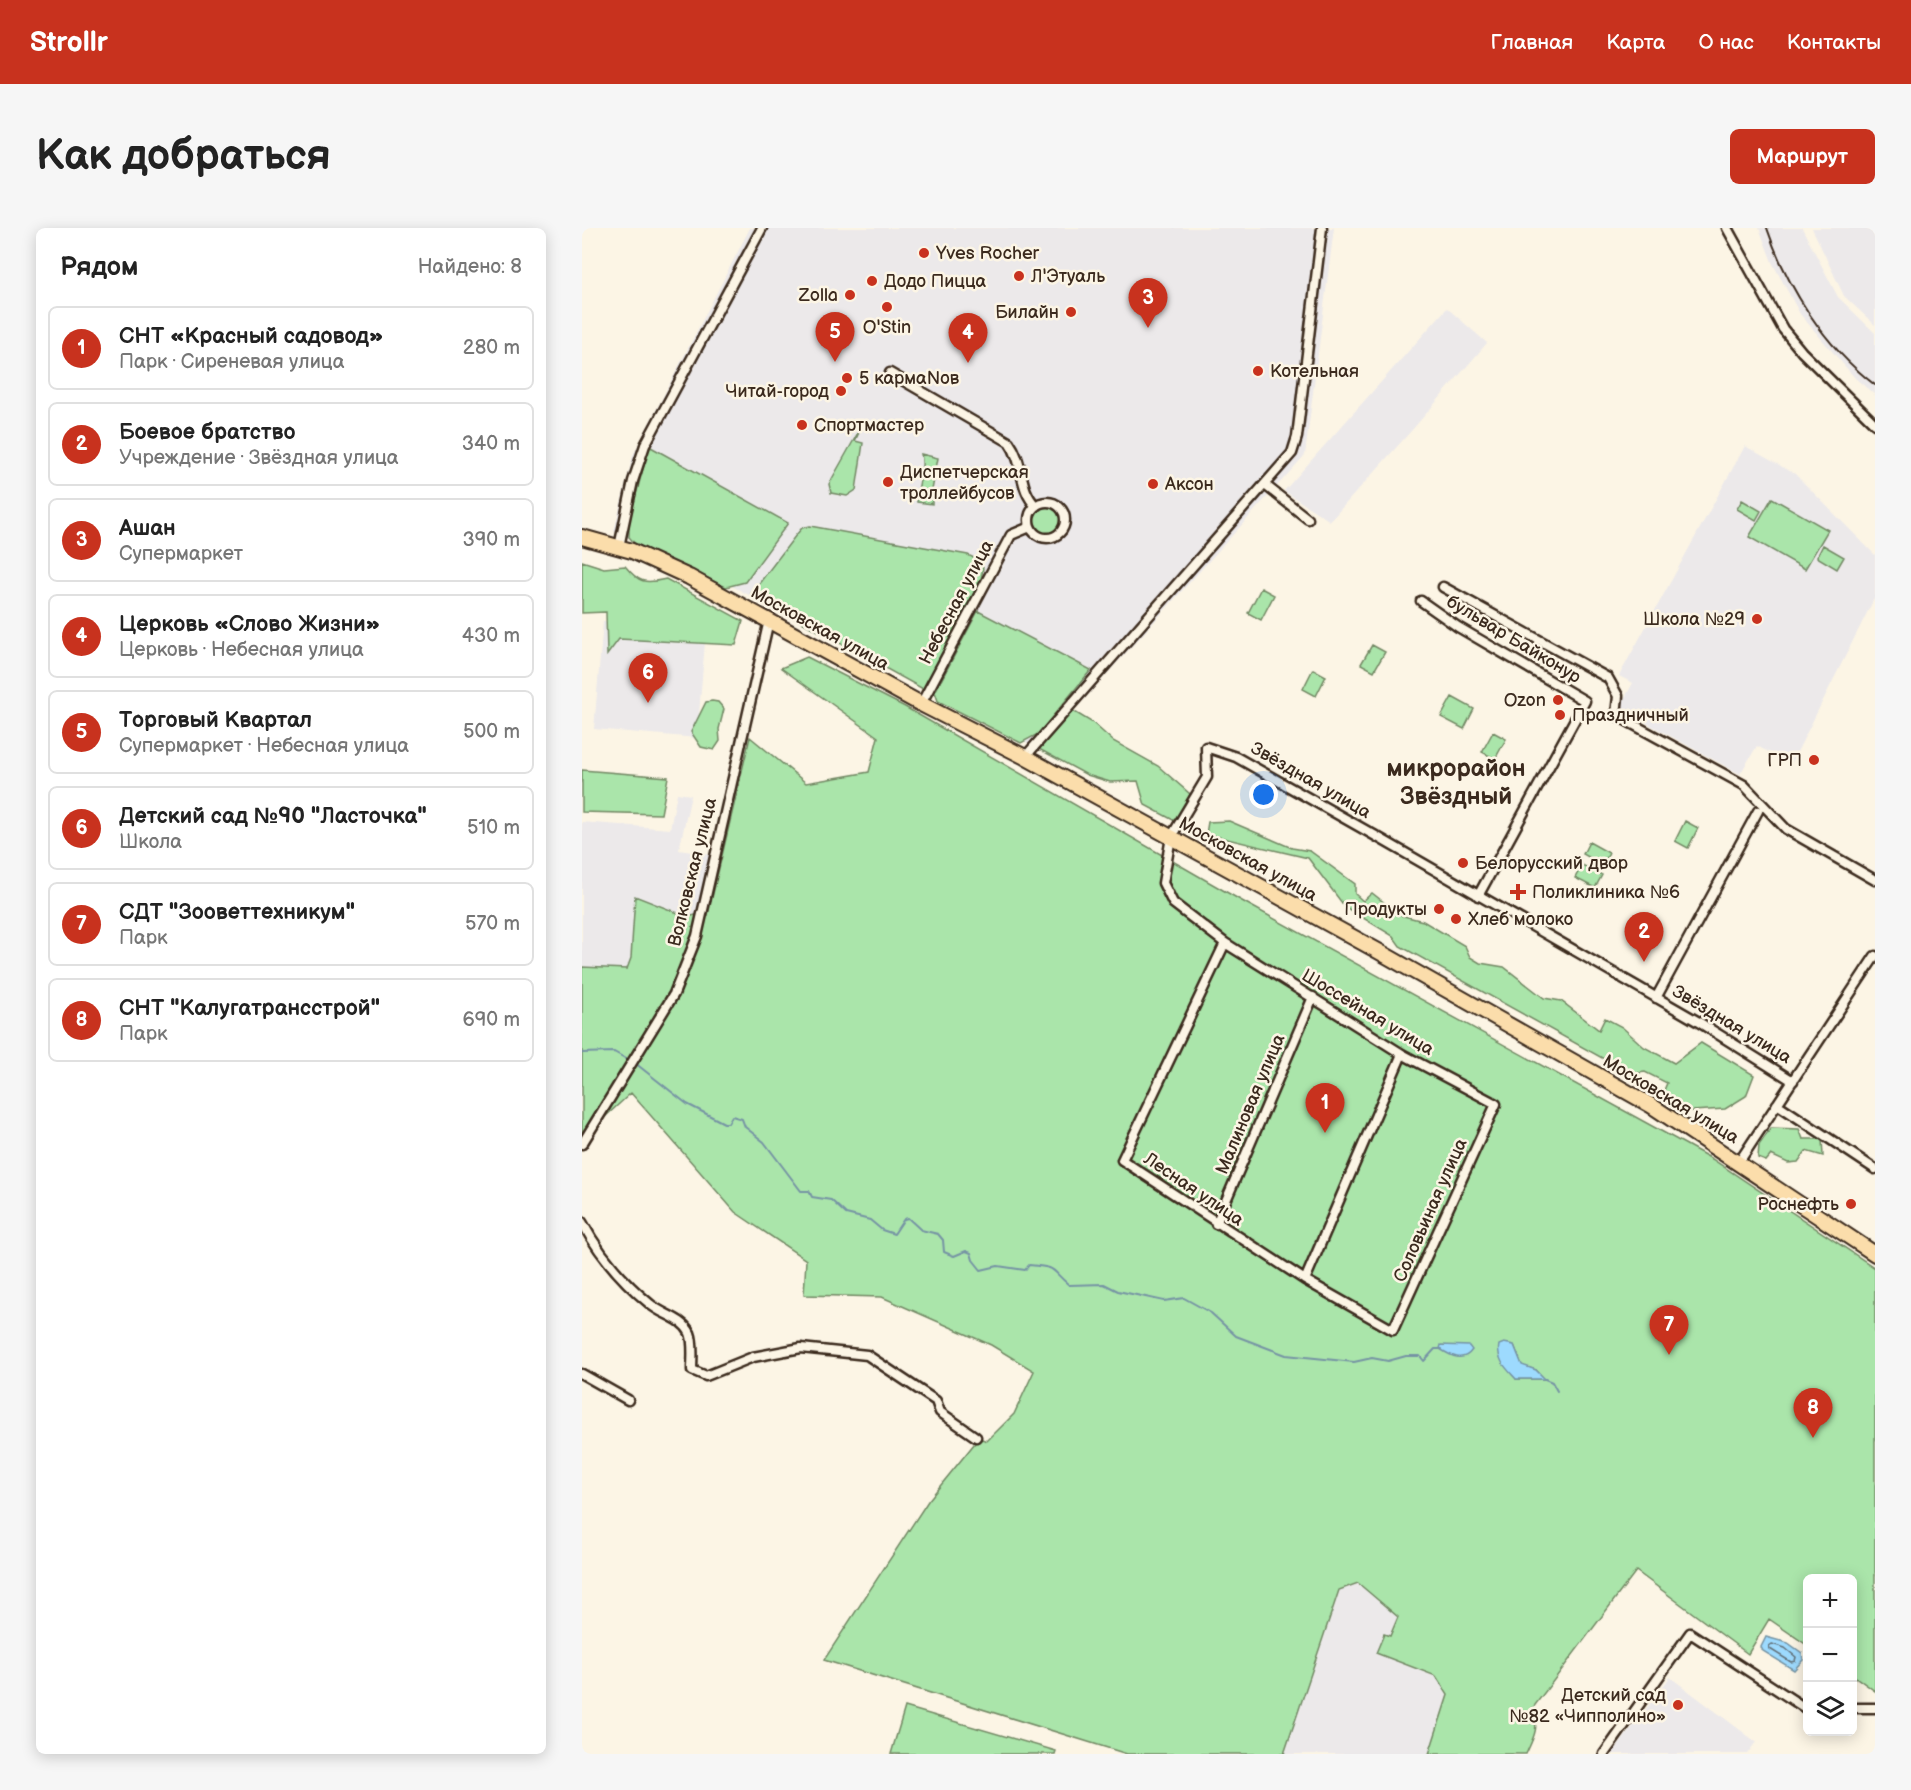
<!DOCTYPE html>
<html lang="ru">
<head>
<meta charset="utf-8">
<style>
	body { margin:0; font-family:"Balsamiq Sans",sans-serif; background:#f6f6f6; color:#222 }
	.controls { position:absolute; right:18px; bottom:18px; display:grid; overflow:hidden; border-radius:9px; box-shadow:0 3px 15px #0003 }
	.controls button { width:54px; height:54px; display:grid; place-items:center; padding:0; border:0; border-bottom:2px solid #e0e0e0; background:#fff; color:#222; font:30px sans-serif }
	.you { position:absolute; left:682px; top:567px; width:21px; height:21px; margin:-15px; border:4px solid #fff; border-radius:50%; background:#1a73e8; box-shadow:0 0 0 9px #1a73e833 }
	.badge { display:grid; place-items:center; width:39px; height:39px; border-radius:50%; background:#c8321e; color:#fff; font-size:20px; font-weight:700 }
	.pin { position:absolute; translate:-50% -50px; filter:drop-shadow(0 2px 3px #0008) }
	.pin::after { content:''; position:absolute; top:32px; width:21px; height:18px; background:inherit; clip-path:polygon(0 0,100% 0,50% 100%) }
	.list { margin:0; padding:0; list-style:none }
	h2 { display:flex; justify-content:space-between; align-items:center; height:78px; margin:0; padding:0 24px; font-size:26px }
	h2 small { font-size:20px; font-weight:400; color:#767676 }
	.list li { display:grid; grid-template-columns:39px 1fr auto; gap:18px; align-items:center; box-sizing:border-box; height:84px; margin:0 12px 12px; padding:0 12px; border:2px solid #e0e0e0; border-radius:9px }
	.list b { display:block; font-size:22px; white-space:nowrap }
	.list p { margin:0; font-size:20px; white-space:nowrap; color:#767676 }
	.list em { font-size:20px; font-style:normal; color:#767676 }
	.icon { flex:none; width:33px; height:33px; fill:none; stroke:currentColor; stroke-width:2; stroke-linecap:round; stroke-linejoin:round }
	.map { position:relative; flex:none; width:1293px; height:1526px; overflow:hidden; border-radius:9px }
	header { display:flex; align-items:center; gap:36px; box-sizing:border-box; height:84px; padding:0 30px; background:#c8321e; color:#fff }
	header strong { font-size:28px }
	nav { display:flex; gap:33px; margin-inline-start:auto; font-size:21px }
	.intro { display:flex; align-items:center; justify-content:space-between; box-sizing:border-box; height:144px; padding:0 36px }
	h1 { margin:0; font-size:42px }
	.button { padding:15px 27px; border-radius:9px; background:#c8321e; color:#fff; font-size:21px; font-weight:700 }
	main { display:flex; gap:36px; padding:0 36px }
	aside { flex:1; background:#fff; border-radius:9px; box-shadow:0 3px 15px #0003 }
	.map>svg:first-child { display:block }
	.built { fill:#ece9ea }
	.green { fill:#aae5aa; stroke:#728864; stroke-width:1.5; fill-rule:evenodd }
	.water { fill:#9ddafe; stroke:#7694a4; stroke-width:1.5 }
	.lines { fill:none; stroke-linecap:round; stroke-linejoin:round }
	.shore { stroke:#627078; stroke-width:1.5 }
	.stream { stroke:#7694a4; stroke-width:2 }
	.minor-casing { stroke:#3b2a1e; stroke-width:13 }
	.primary-casing { stroke:#3b2a1e; stroke-width:18 }
	.minor { stroke:#fcf5e5; stroke-width:8 }
	.primary { stroke:#fbddab; stroke-width:14 }
	.rail { stroke:#3b2a1e; stroke-width:2 }
	.poi-dot { fill:#c8321e; stroke:#fcf5e5; stroke-width:2 }
	.labels { text-anchor:middle; stroke-width:5; stroke-linejoin:round; paint-order:stroke }
	.poi-label { font-size:18px; fill:#3b2a1e; stroke:#fcf5e5; text-anchor:start }
	.street-label { font-size:18px; fill:#3b2a1e; stroke:#fcf5e5 }
	.district-label { font-size:24px; font-weight:bold; fill:#3b2a1e; stroke:#fcf5e5 }
</style>
</head>
<body>
<header>
<strong>Strollr</strong>
<nav><a>Главная</a><a>Карта</a><a>О нас</a><a>Контакты</a></nav>
</header>
<div class="intro"><h1>Как добраться</h1><a class="button">Маршрут</a></div>
<main>
<aside>
<h2>Рядом<small>Найдено: 8</small></h2>
<ul class="list">
<li><span class="badge">1</span><div><b>СНТ «Красный садовод»</b><p>Парк · Сиреневая улица</p></div><em>280 m</em></li>
<li><span class="badge">2</span><div><b>Боевое братство</b><p>Учреждение · Звёздная улица</p></div><em>340 m</em></li>
<li><span class="badge">3</span><div><b>Ашан</b><p>Супермаркет</p></div><em>390 m</em></li>
<li><span class="badge">4</span><div><b>Церковь «Слово Жизни»</b><p>Церковь · Небесная улица</p></div><em>430 m</em></li>
<li><span class="badge">5</span><div><b>Торговый Квартал</b><p>Супермаркет · Небесная улица</p></div><em>500 m</em></li>
<li><span class="badge">6</span><div><b>Детский сад №90 &quot;Ласточка&quot;</b><p>Школа</p></div><em>510 m</em></li>
<li><span class="badge">7</span><div><b>СДТ &quot;Зооветтехникум&quot;</b><p>Парк</p></div><em>570 m</em></li>
<li><span class="badge">8</span><div><b>СНТ &quot;Калугатрансстрой&quot;</b><p>Парк</p></div><em>690 m</em></li>
</ul>
</aside>
<div class="map">
<svg width="1293" height="1526" viewBox="0 0 1293 1526">
	<rect width="100%" height="100%" fill="#fcf5e5"/>
	<filter id="ink" filterUnits="userSpaceOnUse"><feTurbulence type="fractalNoise" baseFrequency=".0167" numOctaves="2"/><feDisplacementMap in="SourceGraphic" scale="12" xChannelSelector="R" yChannelSelector="G"/><feConvolveMatrix kernelMatrix="1 2 1 2 8 2 1 2 1" color-interpolation-filters="sRGB"/></filter>
	<g filter="url(#ink)">
		<!-- built -->
		<path class="built" d="M 168,0 L 752,0 L 723,227 L 457,521 L 150,358 L 32,303 L 51,227 Z
			M 1177,0 L 1220,0 L 1256,69 L 1293,105 L 1293,167 L 1273,150 L 1218,86 L 1190,34 Z
			M 1230,0 L 1293,0 L 1293,97 L 1262,68 Z
			M 865,80 L 905,115 L 830,202 L 748,293 L 702,263 Z
			M 1163,218 L 1213,246 L 1293,327 L 1293,369 L 1209,536 L 1175,518 L 1158,546 L 1037,480 L 1051,455 L 1037,448 Z
			M 21,393 L 124,402 L 115,510 L 12,501 Z
			M 95,565 L 109,567 L 97,622 L 129,627 L 117,686 L 106,689 L 53,668 L 49,730 L 45,742 L 0,739 L 0,594 L 88,601 Z
			M 776,1355 L 816,1389 L 808,1409 L 802,1406 L 795,1425 L 854,1448 L 866,1467 L 847,1526 L 702,1526 L 757,1362 Z
			M 1088,1449 L 1174,1514 L 1165,1526 L 1030,1526 Z"/>
		<!-- green -->
		<path class="green" d="M 282,194 L 273,213 L 281,215 L 274,262 L 265,268 L 249,265 L 247,256 Z
			M 67,218 L 206,295 L 163,354 L 144,359 L 55,318 L 47,309 L 47,293 Z
			M 339,226 L 356,230 L 350,262 L 350,276 L 335,274 C 335,258 343,241 339,226 Z
			M 1190,270 L 1246,302 L 1223,341 L 1167,309 Z
			M 1160,272 L 1179,283 L 1174,292 L 1155,281 Z
			M450 292a14 14 0 1 1 28 0a14 14 0 1 1-28 0Z
			M 228,298 L 386,327 L 398,333 L 401,340 L 399,352 L 341,461 L 169,366 L 214,307 L 220,300 Z
			M 1241,317 L 1262,329 L 1255,341 L 1235,329 Z
			M 0,333 L 22,340 L 43,338 C 57,355 63,356 84,351 L 161,393 L 154,417 L 37,411 L 25,427 L 24,384 L 0,385 Z
			M 679,360 L 692,367 L 679,392 L 666,385 Z
			M 396,383 L 509,442 L 456,506 L 439,515 L 356,473 L 353,464 Z
			M 790,417 L 803,424 L 792,443 L 779,436 Z
			M 225,429 L 323,479 L 660,673 L 1130,931 L 1293,1040 L 1293,1463 L 1271,1447 L 1270,1350 L 1226,1350 L 1225,1417 L 1187,1391 L 1166,1426 L 1054,1343 L 950,1481 C 958,1499 952,1509 944,1526 L 847,1526 L 866,1467 L 854,1448 L 794,1425 L 802,1406 L 808,1408 L 816,1389 L 776,1355 L 757,1362 L 702,1526 L 545,1526 L 242,1432 L 346,1273 L 397,1210 L 405,1213 L 432,1186 L 452,1143 L 409,1117 L 300,1069 L 222,1067 L 224,1032 L 153,984 L 49,865 L 0,910 L 0,739 L 45,741 L 49,730 L 53,668 L 106,689 L 117,686 L 126,687 L 168,509 L 224,555 L 287,544 L 296,509 L 199,440 ZM 932,1117 L 940,1138 L 954,1142 L 962,1151 L 934,1151 Z
			M 731,441 L 744,448 L 734,468 L 721,461 Z
			M 870,469 L 892,481 L 882,501 L 859,489 Z
			M 130,473 L 136,474 L 142,481 L 137,501 L 138,513 L 132,522 L 119,519 L 109,504 L 124,474 Z
			M 491,483 L 511,495 L 531,513 L 576,538 L 608,566 L 593,593 L 563,577 L 556,553 L 528,554 L 505,547 L 457,521 Z
			M 911,504 L 924,511 L 913,531 L 900,524 Z
			M 0,542 L 86,549 L 79,586 L 0,584 Z
			M 647,593 L 710,620 L 728,623 L 773,656 L 773,666 L 781,673 L 790,665 L 818,687 L 841,693 L 883,718 L 888,729 L 898,735 L 922,739 L 962,770 L 979,773 L 1017,802 L 1023,790 L 1040,799 L 1062,819 L 1092,835 L 1119,815 L 1172,847 L 1164,868 L 1143,881 L 1110,883 L 1080,867 L 1085,855 L 1063,844 L 1049,846 L 818,718 L 811,708 L 763,679 L 726,630 L 624,606 L 626,594 Z
			M 1103,593 L 1116,600 L 1106,620 L 1093,613 Z
			M 1007,614 L 1027,625 L 1021,637 L 1001,626 Z
			M 1000,637 L 1020,647 L 1013,660 L 993,650 Z
			M 1189,900 L 1217,901 L 1221,911 L 1240,911 L 1241,928 L 1224,923 L 1216,934 L 1206,935 L 1189,927 L 1184,933 L 1176,930 L 1177,917 Z
			M 323,1479 L 474,1523 L 473,1526 L 309,1526 Z"/>
		<!-- water -->
		<path class="water" d="M 922,1115 L 932,1117 L 940,1137 L 954,1142 L 963,1151 L 934,1151 C 925,1141 914,1132 917,1117 Z
			M 859,1117 L 887,1118 L 890,1122 C 881,1135 869,1128 858,1121 Z
			M 1184,1409 L 1206,1415 L 1220,1425 L 1221,1432 L 1212,1442 L 1181,1423 L 1179,1419 Z"/>
		<g class="lines">
			<!-- shore -->
			<path class="shore" d="M 1190,1416 L 1203,1420 L 1214,1429 L 1213,1433 L 1209,1434 L 1188,1421 L 1187,1418 Z"/>
			<!-- stream -->
			<path class="stream" d="M 0,825 L 32,824 L 48,833
				M 53,835 L 105,876 L 142,895 L 146,895 L 150,888 L 160,891 L 163,899 L 182,914 L 219,963 L 227,963 L 230,969 L 249,972 L 264,986 L 288,992 L 300,1002 L 312,1006 L 322,991 L 326,990 L 339,1002 L 356,1006 L 361,1012 L 362,1024 L 372,1028 L 384,1023 L 389,1025 L 391,1032 L 399,1042 L 416,1038 L 443,1042 L 447,1037 C 477,1040 467,1040 487,1057 L 522,1056 L 536,1063 L 582,1073 L 602,1070 L 629,1085 L 654,1108 L 704,1127 L 772,1134 L 790,1130 L 806,1133 L 824,1128 L 838,1128 L 842,1133 L 853,1121 L 860,1121
				M 963,1151 L 970,1154 L 975,1163"/>
			<defs>
				<path id="minor" d="M 1145,0 L 1201,101 L 1220,124 L 1293,196
					M 308,145 L 427,214 C 443,236 436,261 454,278
					M 683,257 L 726,291
					M447 292a18 18 0 1 1 36 0a18 18 0 1 1-36 0Z
					M 37,319 L 51,253 L 63,217 L 180,0
					M 861,359 L 1026,450 L 1036,468 L 1034,487 L 1162,557 L 1204,601 L 1293,652
					M 839,373 L 876,399 L 1003,473 L 896,668
					M 339,476 L 429,307 L 448,299
					M 443,529 L 710,225 L 715,209 L 740,0
					M 643,715 L 540,932 L 723,1052 L 811,1102 L 914,876 L 820,826 L 643,715 L 591,675 L 581,655 L 589,609 L 625,549 L 624,519 L 654,529 L 792,607 L 1115,793 L 1211,853
					M 1074,770 L 1176,583
					M 1195,876 L 1293,941
					M 0,916 L 92,766 L 115,708 L 187,392
					M 1157,934 L 1293,728
					M 0,994 C 17,1026 40,1053 68,1076 C 80,1087 100,1089 108,1105 C 112,1115 110,1131 110,1142 L 124,1148 L 171,1129 L 219,1120 L 285,1127 L 354,1173 L 358,1184 L 394,1209
					M 634,996 L 731,769
					M 723,1052 L 820,826
					M 0,1146 L 46,1172
					M 1270,1480 L 1293,1480
					M 1022,1526 L 1108,1405 L 1226,1482"/>
				<path id="primary" d="M 0,309 L 50,323 L 107,349 L 339,476 L 443,529 L 796,723 L 1070,878 L 1293,1026"/>
			</defs>
			<!-- minor casing -->
			<use href="#minor" class="minor-casing"/>
			<!-- primary casing -->
			<use href="#primary" class="primary-casing"/>
			<!-- minor -->
			<use href="#minor" class="minor"/>
			<!-- primary -->
			<use href="#primary" class="primary"/>
			<!-- rail -->
			<path class="rail" d="M 1185,0 C 1205,59 1242,118 1293,157"/>
		</g>
	</g>
	<!-- markers -->
	<g class="poi-dot">
		<circle cx="342" cy="25" r="6"/>
		<circle cx="437" cy="48" r="6"/>
		<circle cx="290" cy="53" r="6"/>
		<circle cx="268" cy="67" r="6"/>
		<circle cx="305" cy="79" r="6"/>
		<circle cx="489" cy="84" r="6"/>
		<circle cx="676" cy="143" r="6"/>
		<circle cx="265" cy="150" r="6"/>
		<circle cx="259" cy="163" r="6"/>
		<circle cx="220" cy="197" r="6"/>
		<circle cx="306" cy="254" r="6"/>
		<circle cx="571" cy="256" r="6"/>
		<circle cx="1175" cy="391" r="6"/>
		<circle cx="976" cy="472" r="6"/>
		<circle cx="978" cy="487" r="6"/>
		<circle cx="1232" cy="532" r="6"/>
		<circle cx="881" cy="635" r="6"/>
		<path d="M933 655h6v6h6v6h-6v6h-6v-6h-6v-6h6z"/>
		<circle cx="857" cy="681" r="6"/>
		<circle cx="874" cy="691" r="6"/>
		<circle cx="1269" cy="976" r="6"/>
		<circle cx="1096" cy="1477" r="6"/>
	</g>
	<g class="labels">
		<!-- poi labels -->
		<g class="poi-label">
			<text x="354" y="31">Yves Rocher</text>
			<text x="449" y="54">Л'Этуаль</text>
			<text x="302" y="59">Додо Пицца</text>
			<text x="256" y="73" text-anchor="end">Zolla</text>
			<text x="477" y="90" text-anchor="end">Билайн</text>
			<text x="305" y="105" text-anchor="middle">O'Stin</text>
			<text x="688" y="149">Котельная</text>
			<text x="277" y="156">5 кармаNов</text>
			<text x="247" y="169" text-anchor="end">Читай-город</text>
			<text x="232" y="203">Спортмастер</text>
			<text x="318" y="250">Диспетчерская<tspan x="318" dy="21">троллейбусов</tspan></text>
			<text x="583" y="262">Аксон</text>
			<text x="1163" y="397" text-anchor="end">Школа №29</text>
			<text x="964" y="478" text-anchor="end">Ozon</text>
			<text x="990" y="493">Праздничный</text>
			<text x="1220" y="538" text-anchor="end">ГРП</text>
			<text x="893" y="641">Белорусский двор</text>
			<text x="950" y="670">Поликлиника №6</text>
			<text x="845" y="687" text-anchor="end">Продукты</text>
			<text x="886" y="697">Хлеб молоко</text>
			<text x="1257" y="982" text-anchor="end">Роснефть</text>
			<text x="1084" y="1473" text-anchor="end">Детский сад<tspan x="1084" dy="21">№82 «Чипполино»</tspan></text>
		</g>
		<!-- street labels -->
		<g class="street-label">
			<text transform="translate(374 374) rotate(-62)" y="6">Небесная улица</text>
			<text transform="translate(238 400) rotate(29)" y="6">Московская улица</text>
			<text transform="translate(932 411) rotate(31)" y="6">бульвар Байконур</text>
			<text transform="translate(729 552) rotate(30)" y="6">Звёздная улица</text>
			<text transform="translate(666 631) rotate(29)" y="6">Московская улица</text>
			<text transform="translate(110 644) rotate(-76)" y="6">Волковская улица</text>
			<text transform="translate(786 784) rotate(31)" y="6">Шоссейная улица</text>
			<text transform="translate(1150 796) rotate(31)" y="6">Звёздная улица</text>
			<text transform="translate(1089 871) rotate(31)" y="6">Московская улица</text>
			<text transform="translate(668 876) rotate(-67)" y="6">Малиновая улица</text>
			<text transform="translate(612 961) rotate(34)" y="6">Лесная улица</text>
			<text transform="translate(848 982) rotate(-66)" y="6">Соловьиная улица</text>
		</g>
		<!-- district labels -->
		<g class="district-label">
			<text x="874" y="548">микрорайон<tspan x="874" dy="28">Звёздный</tspan></text>
		</g>
	</g>
</svg>
<div class="controls">
<button>+</button>
<button>−</button>
<button><svg class="icon" aria-label="layers" viewBox="0 0 24 24"><path d="M12 4l9 5-9 5-9-5zM3 14l9 5 9-5"/></svg></button>
</div>
<div class="you"></div>
<div class="pin badge" style="left:743px;top:905px">1</div>
<div class="pin badge" style="left:1062px;top:734px">2</div>
<div class="pin badge" style="left:566px;top:100px">3</div>
<div class="pin badge" style="left:386px;top:135px">4</div>
<div class="pin badge" style="left:253px;top:134px">5</div>
<div class="pin badge" style="left:66px;top:475px">6</div>
<div class="pin badge" style="left:1087px;top:1127px">7</div>
<div class="pin badge" style="left:1231px;top:1210px">8</div>
</div>
</main>
</body>
</html>
